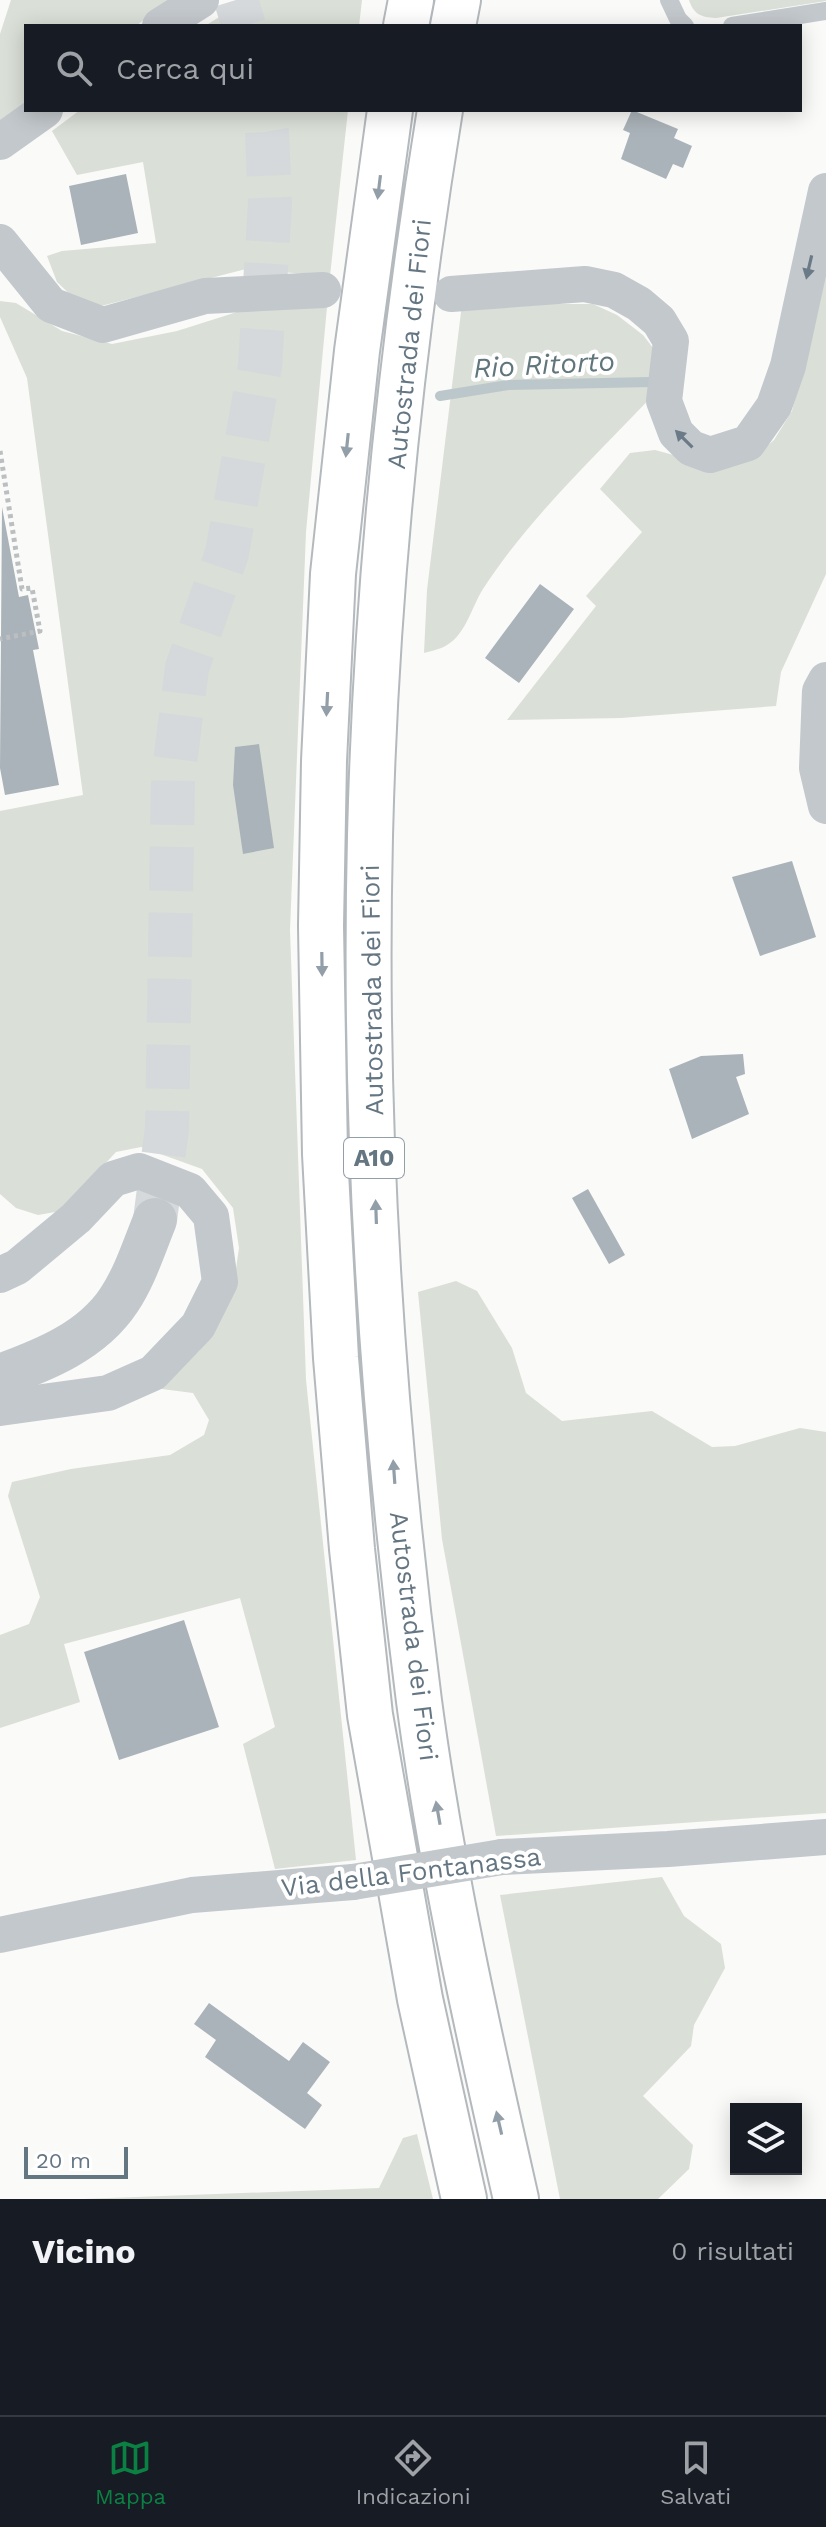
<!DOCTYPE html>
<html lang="it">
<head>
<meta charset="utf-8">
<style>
	body { margin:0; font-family:"Work Sans",sans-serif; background:#242831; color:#f1f3f6 }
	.controls { position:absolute; right:24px; bottom:24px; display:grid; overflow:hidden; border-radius:0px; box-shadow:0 4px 20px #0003 }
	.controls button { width:72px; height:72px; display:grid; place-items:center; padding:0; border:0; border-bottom:2px solid #363941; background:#171b24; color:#f1f3f6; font:40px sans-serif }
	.scale { position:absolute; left:24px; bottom:20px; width:104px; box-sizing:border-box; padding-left:8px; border:4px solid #657683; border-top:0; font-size:22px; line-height:28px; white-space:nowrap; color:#657683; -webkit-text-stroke:6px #fff; paint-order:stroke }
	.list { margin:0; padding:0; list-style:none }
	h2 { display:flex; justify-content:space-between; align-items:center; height:104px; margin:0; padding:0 32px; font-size:34px }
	h2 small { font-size:26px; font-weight:400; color:#9ea1a6 }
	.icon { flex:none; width:44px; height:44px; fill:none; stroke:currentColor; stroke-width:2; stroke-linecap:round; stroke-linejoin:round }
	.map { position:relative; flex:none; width:826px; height:2199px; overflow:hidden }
	.search { position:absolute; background:#171b24; box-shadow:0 4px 20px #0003; left:24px; right:24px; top:24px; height:88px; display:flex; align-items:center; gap:20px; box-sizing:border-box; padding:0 28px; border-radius:0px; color:#9ea1a6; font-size:30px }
	.sheet { height:216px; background:#171b24 }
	nav { display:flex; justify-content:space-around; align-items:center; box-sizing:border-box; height:112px; border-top:2px solid #363941; background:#171b24; font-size:22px; color:#9ea1a6 }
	nav a { display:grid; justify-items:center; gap:4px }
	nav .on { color:#0b8043 }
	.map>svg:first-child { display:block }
	.green { fill:#dadfd7 }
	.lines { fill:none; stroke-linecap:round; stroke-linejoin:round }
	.stream { stroke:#bbc7cb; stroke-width:10 }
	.building { fill:#aab3b9 }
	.tertiary-tunnel { stroke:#d5d9db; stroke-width:44; stroke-dasharray:44 22; stroke-linecap:butt }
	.motorway-casing { stroke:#b4b9bd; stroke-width:48 }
	.path { stroke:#bbbfc2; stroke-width:5; stroke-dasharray:4 4; stroke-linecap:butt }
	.service { stroke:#c3c8cc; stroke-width:18 }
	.minor { stroke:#c3c8cc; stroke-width:36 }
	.tertiary { stroke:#c3c8cc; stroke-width:44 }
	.motorway { stroke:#fff; stroke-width:44 }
	.minor-bridge { stroke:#c3c8cc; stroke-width:36 }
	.oneway { fill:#939fa8 }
	.oneway2 { fill:#6a7a87 }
	.labels { text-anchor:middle; stroke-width:8; stroke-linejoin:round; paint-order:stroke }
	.shield { fill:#fff; stroke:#939fa8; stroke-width:2 }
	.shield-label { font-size:24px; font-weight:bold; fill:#657683 }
	.street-label { font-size:26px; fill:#657683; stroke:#fff }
	.water-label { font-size:28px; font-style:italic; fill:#60757c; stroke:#fff }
</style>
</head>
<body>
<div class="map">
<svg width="826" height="2199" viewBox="0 0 826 2199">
	<rect width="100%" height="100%" fill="#fafaf8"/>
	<!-- green -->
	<path class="green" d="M 11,0 L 168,0 L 136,26 L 26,26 L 26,107 L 0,129 L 0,34 Z
		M 246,0 L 362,0 L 359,26 L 205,26 Z
		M 689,0 L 826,0 L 826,1 L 716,18 C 701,17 694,15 689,0 Z
		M 80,110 L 348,110 L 330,276 L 246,269 L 101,306 L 79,303 L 57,282 L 47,256 L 62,251 L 156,243 L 143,162 L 77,175 L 52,131 Z
		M 826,264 L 826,574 L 781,672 L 776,706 L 621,718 L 507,720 L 596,606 L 586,596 L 642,532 L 600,489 L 630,453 L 655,450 L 677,456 L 751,460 L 774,440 L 792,411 Z
		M 0,301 L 16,303 L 62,331 L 112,344 L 177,331 L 256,306 L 327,307 L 306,532 L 290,930 L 306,1380 L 356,1860 L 275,1869 L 243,1744 L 275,1727 L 240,1598 L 64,1644 L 80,1702 L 0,1728 L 0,1635 L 29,1624 L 40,1597 L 8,1496 L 12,1482 L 71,1469 L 170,1455 L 204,1435 L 209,1420 L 193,1393 L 154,1388 L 199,1351 L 232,1296 L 239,1248 L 233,1208 L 202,1169 L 141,1147 L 116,1152 L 61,1211 L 38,1215 L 16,1208 L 0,1194 L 0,811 L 83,795 L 27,378 L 0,317 Z
		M 462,304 L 593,304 L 617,315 L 643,335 L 657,353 L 657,391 C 597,455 531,515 483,589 C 472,606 466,634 447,645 C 441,649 431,651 424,653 L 427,590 Z
		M 456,1281 L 477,1291 L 512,1348 L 526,1393 L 562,1421 L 652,1411 L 712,1447 L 735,1446 L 800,1428 L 826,1432 L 826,1813 L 496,1836 L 442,1539 L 418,1292 Z
		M 662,1877 L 684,1916 L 721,1944 L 725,1968 L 694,2025 L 691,2046 L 643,2096 L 693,2145 L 689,2169 L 658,2199 L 560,2199 L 500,1895 Z
		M 417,2134 L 433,2199 L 83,2199 L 379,2188 L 403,2138 Z"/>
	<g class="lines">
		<!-- stream -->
		<path class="stream" d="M 440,396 L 508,385 L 651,382"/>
	</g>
	<!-- building -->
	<path class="building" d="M 632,110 L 678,129 L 674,138 L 692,146 L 683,168 L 673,164 L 666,179 L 621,159 L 630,133 L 623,130 Z
		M 126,174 L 138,233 L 81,245 L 69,186 Z
		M 2,507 L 19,597 L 28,595 L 39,649 L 33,650 L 59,785 L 5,795 L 0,768 Z
		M 540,584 L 574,609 L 519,683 L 485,658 Z
		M 259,744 L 274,848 L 243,854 L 233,785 L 235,747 Z
		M 792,861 L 816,937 L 760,956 L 732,877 Z
		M 743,1054 L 745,1074 L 736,1077 L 749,1114 L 692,1139 L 669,1069 L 701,1056 Z
		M 588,1189 L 625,1255 L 609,1264 L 572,1198 Z
		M 184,1620 L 219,1727 L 119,1760 L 84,1652 Z
		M 209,2003 L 289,2061 L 303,2042 L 330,2062 L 307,2093 L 322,2105 L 305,2129 L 205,2057 L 216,2040 L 194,2024 Z"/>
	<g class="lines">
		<!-- tertiary-tunnel -->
		<path class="tertiary-tunnel" d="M 236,0 L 244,26
			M 155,1220 L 167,1128 L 173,779 L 187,668 L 227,553 L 260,366 L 270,203 L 267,132 L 263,110"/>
		<defs>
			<path id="motorway" d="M 406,26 L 411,0
				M 453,26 L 458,0
				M 390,110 L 357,351 L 333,574 L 324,761 L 321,926 L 325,1154 L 336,1358 L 352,1549 L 370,1715 L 420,1999 L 464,2199
				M 440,110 C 401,349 376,593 370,836 C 363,1124 382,1415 419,1701 C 441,1867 479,2036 516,2199"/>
		</defs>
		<!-- motorway casing -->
		<use href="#motorway" class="motorway-casing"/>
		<!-- path -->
		<path class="path" d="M 0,451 L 22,589 L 32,588 L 40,631 L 0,639"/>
		<!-- service -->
		<path class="service" d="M 669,0 L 678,19 L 685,26
			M 732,26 L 826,11"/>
		<!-- minor -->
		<path class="minor" d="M 160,26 L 201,0
			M 0,142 L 45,110
			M 0,242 L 51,305 L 103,325 L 205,296 L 323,290
			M 451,294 L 585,284 L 614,290 L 639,304 L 659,321 L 671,341 L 664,401 L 676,433 L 691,448 L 710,455 L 748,443 L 774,406 L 788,366 L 826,191
			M 826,680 L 820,691 L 817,768 L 826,806
			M 0,1275 L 17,1267 L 76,1218 L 113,1179 L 139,1171 L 190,1191 L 211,1216 L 220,1282 L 198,1326 L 153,1373 L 108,1393 L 0,1408
			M 502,1857 L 668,1849 L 826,1837
			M 0,1935 L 192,1895 L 353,1882"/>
		<!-- tertiary -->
		<path class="tertiary" d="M 0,1376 C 44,1360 92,1341 119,1300 C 135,1276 144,1247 155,1220"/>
		<!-- motorway -->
		<use href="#motorway" class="motorway"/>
		<!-- minor-bridge -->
		<path class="minor-bridge" d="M 353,1882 L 502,1857"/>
	</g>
	<!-- one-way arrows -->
	<defs><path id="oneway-solid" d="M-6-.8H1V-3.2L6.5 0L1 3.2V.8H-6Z" transform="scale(2)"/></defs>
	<g class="oneway">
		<use href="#oneway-solid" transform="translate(379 187) rotate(97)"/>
		<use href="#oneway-solid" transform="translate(347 445) rotate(96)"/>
		<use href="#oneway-solid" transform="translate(327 704) rotate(93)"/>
		<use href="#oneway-solid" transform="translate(322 964) rotate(89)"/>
		<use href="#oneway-solid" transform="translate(376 1212) rotate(-92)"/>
		<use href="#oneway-solid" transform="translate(394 1472) rotate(-94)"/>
		<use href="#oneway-solid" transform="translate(438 1813) rotate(-100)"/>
		<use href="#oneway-solid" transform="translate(499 2123) rotate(-103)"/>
	</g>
	<g class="oneway2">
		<use href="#oneway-solid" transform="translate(809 267) rotate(103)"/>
		<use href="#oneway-solid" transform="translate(684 439) rotate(-135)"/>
	</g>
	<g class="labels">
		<!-- shield labels -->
		<rect class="shield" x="344" y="1138" width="60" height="40" rx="6"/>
		<g class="shield-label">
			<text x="374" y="1166">A10</text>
		</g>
		<!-- street labels -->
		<g class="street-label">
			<text transform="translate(409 344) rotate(-84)" y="9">Autostrada dei Fiori</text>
			<text transform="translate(372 990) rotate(-91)" y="9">Autostrada dei Fiori</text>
			<text transform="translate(414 1636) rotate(83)" y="9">Autostrada dei Fiori</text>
			<text transform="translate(411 1872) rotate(-7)" y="9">Via della Fontanassa</text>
		</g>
		<!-- water labels -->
		<g class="water-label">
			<text transform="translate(544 364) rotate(-3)" y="10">Rio Ritorto</text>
		</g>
	</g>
</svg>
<div class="controls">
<button><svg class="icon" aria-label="layers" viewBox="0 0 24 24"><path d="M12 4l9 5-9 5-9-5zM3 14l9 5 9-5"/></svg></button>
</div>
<div class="scale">20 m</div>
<div class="search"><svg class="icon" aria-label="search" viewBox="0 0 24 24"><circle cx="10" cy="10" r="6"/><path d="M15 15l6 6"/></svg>Cerca qui</div>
</div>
<section class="sheet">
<h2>Vicino<small>0 risultati</small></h2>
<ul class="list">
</ul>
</section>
<nav>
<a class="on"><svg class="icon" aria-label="map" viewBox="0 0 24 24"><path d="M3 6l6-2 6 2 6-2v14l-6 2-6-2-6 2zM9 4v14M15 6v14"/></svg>Mappa</a>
<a><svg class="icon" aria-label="directions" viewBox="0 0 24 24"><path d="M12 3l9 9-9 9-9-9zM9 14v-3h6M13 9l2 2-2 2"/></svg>Indicazioni</a>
<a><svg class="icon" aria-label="saved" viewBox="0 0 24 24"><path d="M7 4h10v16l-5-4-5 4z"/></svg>Salvati</a>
</nav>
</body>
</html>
